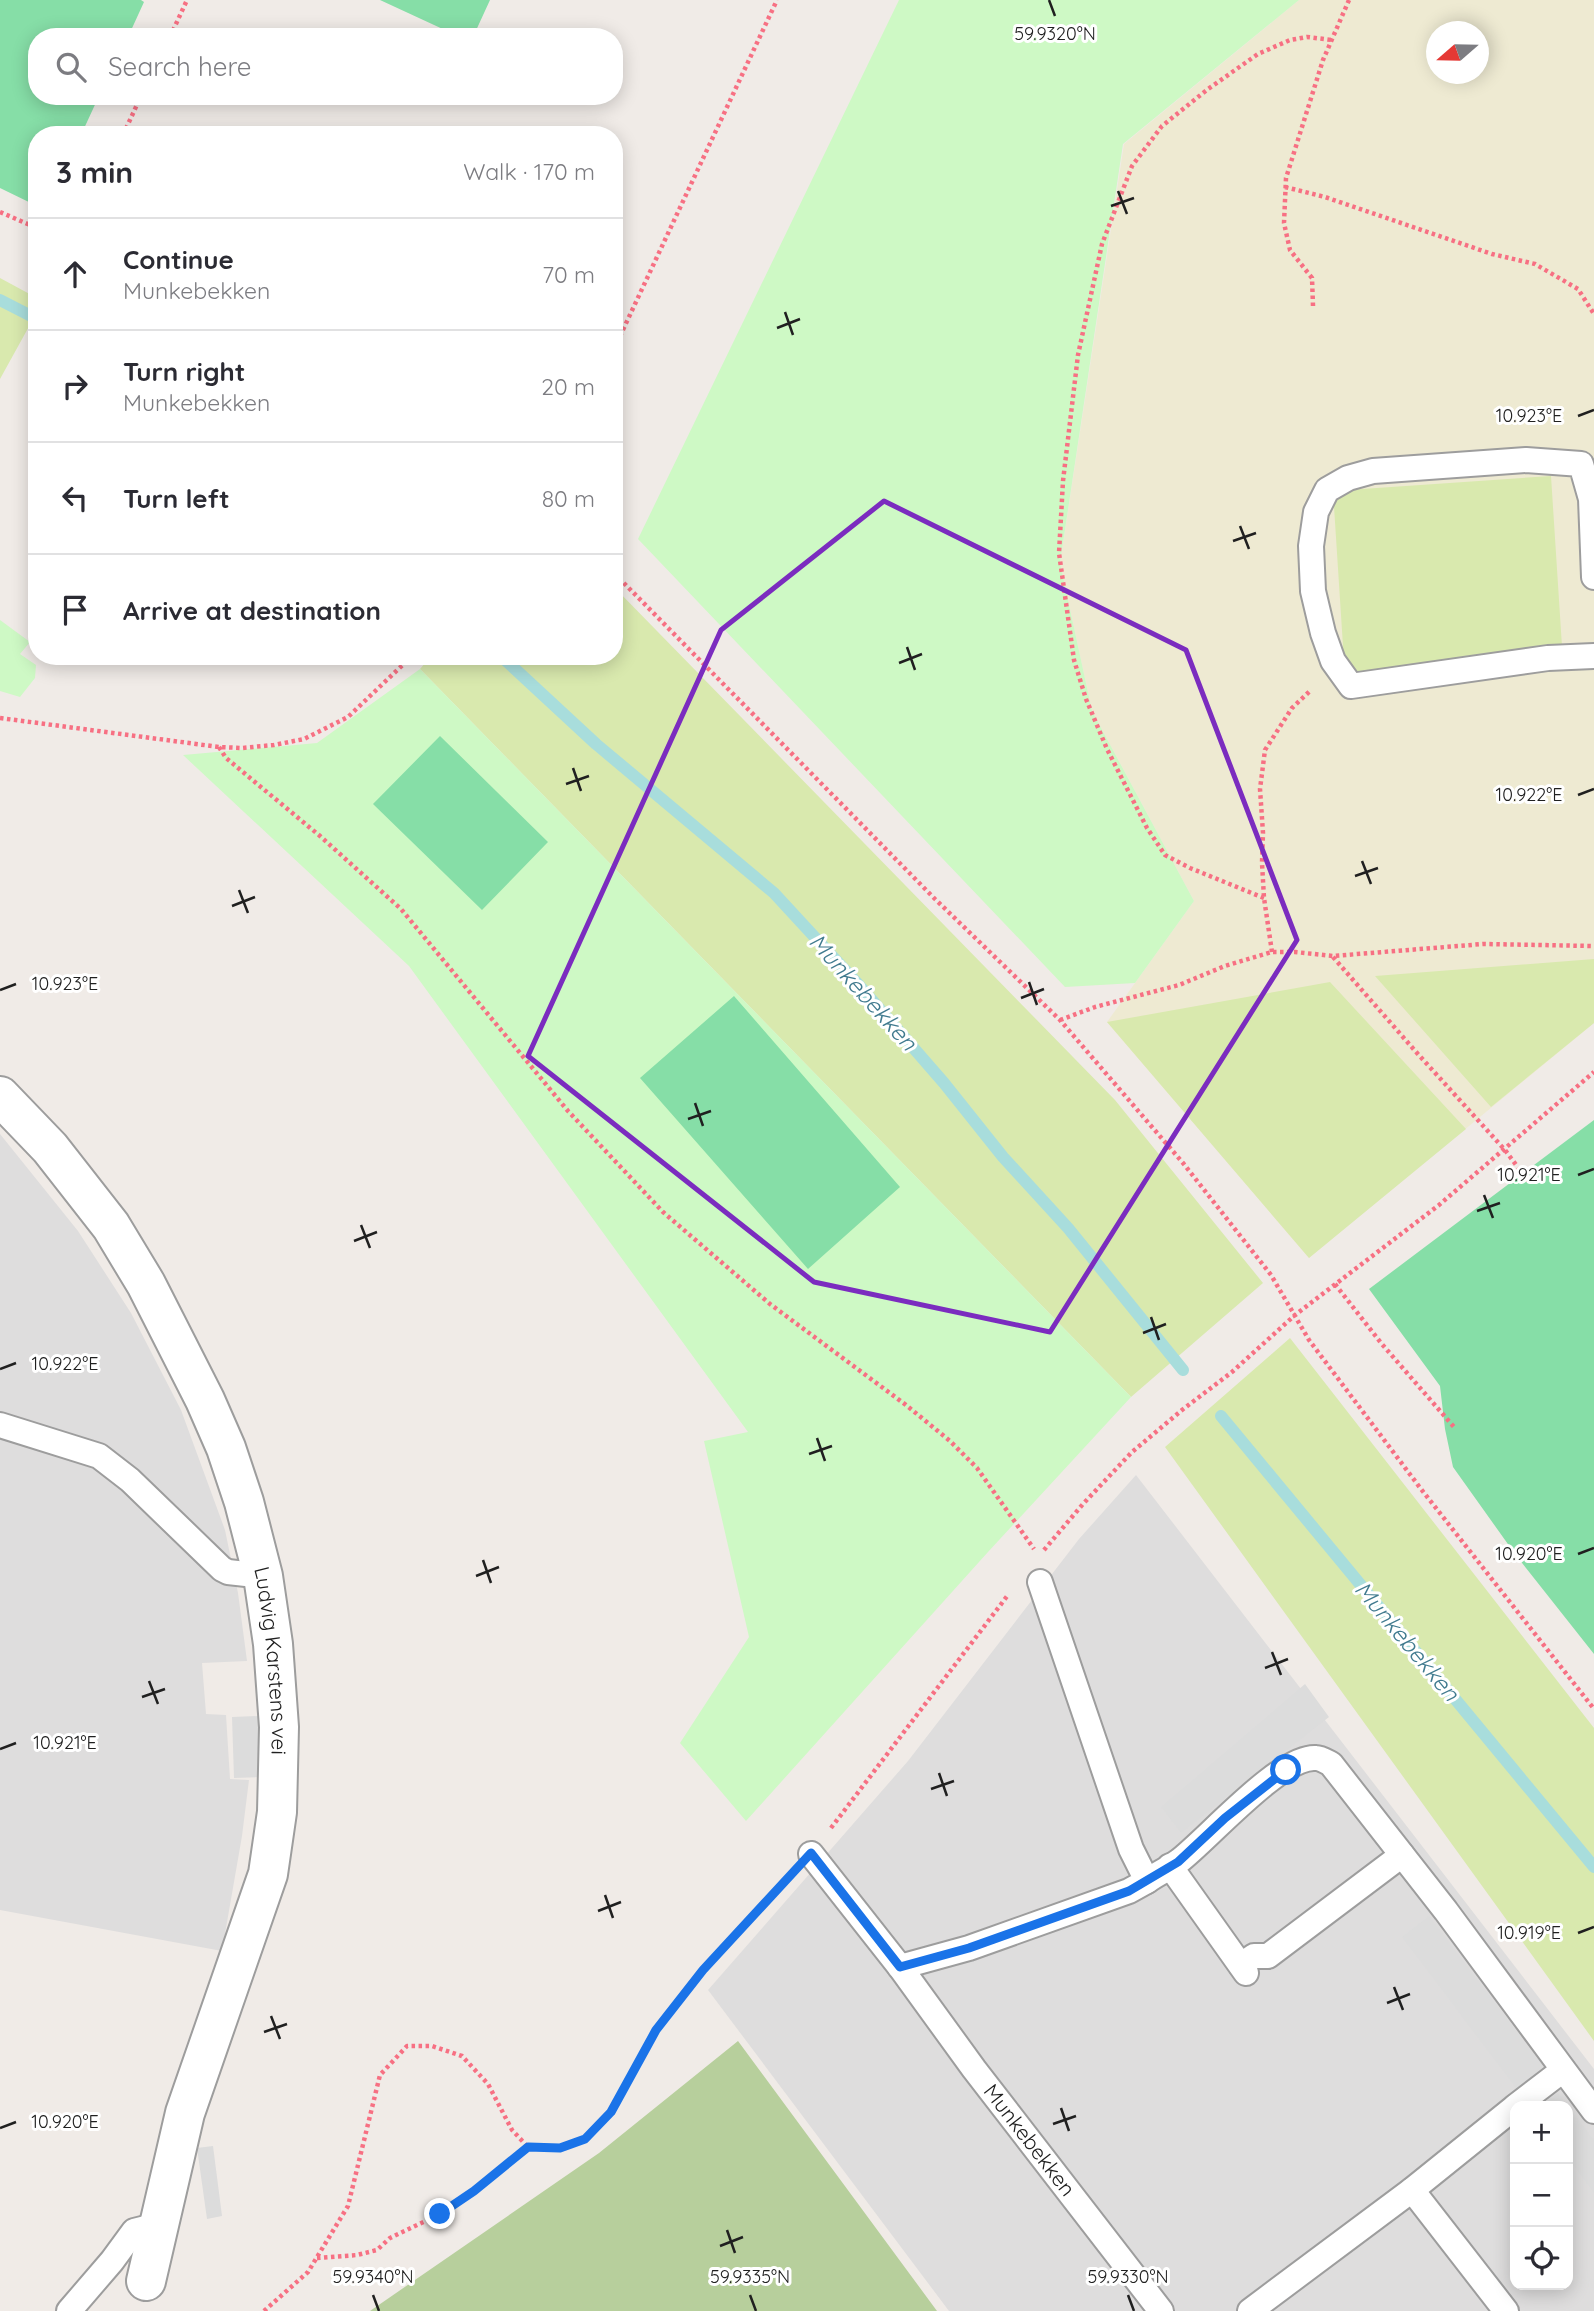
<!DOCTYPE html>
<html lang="en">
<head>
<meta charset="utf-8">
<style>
	body { margin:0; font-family:Quicksand,sans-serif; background:#f7f7f7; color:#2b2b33 }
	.controls { position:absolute; right:21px; bottom:21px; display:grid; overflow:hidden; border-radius:14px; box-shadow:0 4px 18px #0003 }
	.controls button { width:63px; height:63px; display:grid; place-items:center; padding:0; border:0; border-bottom:2px solid #e1e1e2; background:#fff; color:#2b2b33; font:35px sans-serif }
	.compass { position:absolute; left:1426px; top:21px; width:63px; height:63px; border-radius:50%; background:#fff; box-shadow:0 4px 18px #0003; rotate:250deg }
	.stop { position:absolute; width:21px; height:21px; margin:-16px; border:5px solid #1a73e8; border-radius:50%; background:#fff }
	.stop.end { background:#1a73e8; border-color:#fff; box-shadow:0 2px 7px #0008 }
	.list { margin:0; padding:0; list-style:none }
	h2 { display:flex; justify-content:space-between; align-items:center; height:91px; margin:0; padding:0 28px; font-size:30px }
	h2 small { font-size:23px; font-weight:400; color:#7c7c81 }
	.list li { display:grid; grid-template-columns:46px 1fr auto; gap:21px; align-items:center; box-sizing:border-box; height:112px; padding:0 28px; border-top:2px solid #e1e1e2 }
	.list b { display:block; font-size:26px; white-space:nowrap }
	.list p { margin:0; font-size:23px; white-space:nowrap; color:#7c7c81 }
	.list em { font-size:23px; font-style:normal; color:#7c7c81 }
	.icon { flex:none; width:38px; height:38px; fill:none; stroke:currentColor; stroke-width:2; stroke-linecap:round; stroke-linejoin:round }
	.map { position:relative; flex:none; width:1594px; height:2311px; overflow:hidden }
	.search { position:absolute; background:#fff; box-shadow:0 4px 18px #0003; left:28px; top:28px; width:595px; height:77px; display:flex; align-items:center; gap:18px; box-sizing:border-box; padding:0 24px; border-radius:28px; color:#7c7c81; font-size:26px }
	.panel { position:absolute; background:#fff; box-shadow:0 4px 18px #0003; left:28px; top:126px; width:595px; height:539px; border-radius:28px }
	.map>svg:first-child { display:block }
	.residential { fill:#dedddd; fill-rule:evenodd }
	.farmland { fill:#eeead2; fill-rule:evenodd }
	.grass { fill:#d9e9ae }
	.forest { fill:#b7cf9c }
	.park { fill:#cef9c5 }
	.pitch { fill:#86dea7 }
	.parking { fill:#dcdcdc }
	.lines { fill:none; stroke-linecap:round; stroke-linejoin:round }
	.stream { stroke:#a8dddc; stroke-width:12 }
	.service-casing { stroke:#9d9d9d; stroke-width:28 }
	.minor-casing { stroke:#9d9d9d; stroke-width:42 }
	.path { stroke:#f77083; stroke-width:4.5; stroke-dasharray:3.5 3.5; stroke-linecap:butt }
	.service { stroke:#fff; stroke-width:24 }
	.minor { stroke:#fff; stroke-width:38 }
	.route { stroke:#1a73e8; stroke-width:9 }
	.marked { fill:none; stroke:#7b2cbf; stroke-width:5; stroke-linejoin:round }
	.ticks { fill:none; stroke:#202020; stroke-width:2.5 }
	.labels { text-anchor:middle; stroke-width:6; stroke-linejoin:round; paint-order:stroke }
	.street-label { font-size:21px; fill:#202020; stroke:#fff }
	.water-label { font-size:23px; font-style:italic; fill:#417b8f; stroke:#fff }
	.ticks-label { font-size:18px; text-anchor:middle; fill:#202020; stroke:#fff; stroke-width:6; stroke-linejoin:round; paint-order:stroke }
</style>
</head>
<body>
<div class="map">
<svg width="1594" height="2311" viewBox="0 0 1594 2311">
	<rect width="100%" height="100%" fill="#f0ebe7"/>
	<!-- residential -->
	<path class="residential" d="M 0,1134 L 78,1231 L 131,1313 L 181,1410 L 225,1530 L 238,1593 L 247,1661 L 202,1663 L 206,1714 L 226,1715 L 230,1779 L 249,1780 L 242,1836 L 222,1951 L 0,1910 Z
		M 1136,1475 L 1594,2069 L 1594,2311 L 949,2311 L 708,1990 L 908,1761 L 1079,1539 ZM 1515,2106 L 1568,2106 L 1568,2285 L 1515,2285 Z"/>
	<!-- farmland -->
	<path class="farmland" d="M 1299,0 L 1594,0 L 1594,1023 L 1309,1258 L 1107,1022 L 1194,901 L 1092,711 L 1060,563 L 1124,144 ZM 1436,32 L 1478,32 L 1478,74 L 1436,74 Z"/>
	<!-- grass -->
	<path class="grass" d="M 0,278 L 37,298 L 37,312 L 0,379 Z
		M 1551,476 L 1563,662 L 1345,677 L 1333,491 Z
		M 614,587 L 1115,1100 L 1263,1283 L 1131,1397 L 420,669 L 431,656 L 614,656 Z
		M 1594,959 L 1594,1023 L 1491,1107 L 1375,976 Z
		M 1330,982 L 1466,1129 L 1309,1258 L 1107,1022 Z
		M 1290,1338 L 1594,1728 L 1594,2041 L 1165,1447 Z"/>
	<!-- forest -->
	<path class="forest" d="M 738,2041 L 937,2311 L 370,2311 L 599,2153 Z"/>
	<!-- park -->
	<path class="park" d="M 899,0 L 1299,0 L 1123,144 L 1060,563 L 1092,711 L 1194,901 L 1135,983 L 1065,987 L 638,539 Z
		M 0,620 L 30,642 L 20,654 L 36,665 L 35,678 L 20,697 L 0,691 Z
		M 420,669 L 1131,1397 L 988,1552 L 746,1821 L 680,1743 L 749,1637 L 704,1441 L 748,1432 L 409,966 L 183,755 L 317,743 Z"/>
	<!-- pitch -->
	<path class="pitch" d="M 0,0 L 141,0 L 144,2 L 128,37 L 37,37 L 37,96 L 99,96 L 81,135 L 37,135 L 37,206 L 0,188 Z
		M 380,0 L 490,0 L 473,37 L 460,37 Z
		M 440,736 L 548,842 L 482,910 L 373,804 Z
		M 734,996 L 900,1187 L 808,1269 L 640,1078 Z
		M 1594,1120 L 1594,1654 L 1515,1554 L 1453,1467 L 1445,1429 L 1440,1386 L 1369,1289 Z"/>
	<!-- parking -->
	<path class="parking" d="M 1305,1684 L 1329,1717 L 1181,1833 L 1161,1807 Z
		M 258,1716 L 260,1777 L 234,1778 L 232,1717 Z
		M 1429,1916 L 1546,2070 L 1518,2091 L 1402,1937 Z
		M 1558,2093 L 1594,2140 L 1594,2193 L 1568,2158 L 1568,2106 L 1540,2106 Z
		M 213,2146 L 222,2216 L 207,2219 L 197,2148 Z"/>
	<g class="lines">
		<!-- stream -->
		<path class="stream" d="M 0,300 L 37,319
			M 501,656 L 596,744 L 774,893 L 857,983 L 944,1083 L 1003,1157 L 1068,1228 L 1183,1370
			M 1221,1416 L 1594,1867"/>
		<defs>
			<g id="service">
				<path d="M 1594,577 L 1591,499 L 1581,464 L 1526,460 L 1373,471 L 1348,478 L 1327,490 L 1316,512 L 1311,546 L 1313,591 L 1323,633 L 1333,661 L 1351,686 L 1548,658 L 1594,656"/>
				<path d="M 0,1425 L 99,1456 L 130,1480 L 222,1569 L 228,1572 L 263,1576"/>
				<path id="s1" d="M 811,1854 L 900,1967 L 974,2069 L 1161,2311"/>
				<path d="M 1170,1866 L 1246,1973"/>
				<path d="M 1147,1881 C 1157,1874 1170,1868 1179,1861 C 1208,1839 1281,1755 1316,1758 C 1321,1758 1327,1762 1331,1764 L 1446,1911 L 1594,2111"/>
				<path d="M 1241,1965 L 1254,1956 L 1268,1956 L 1402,1855"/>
				<path d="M 900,1967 L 969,1948 L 1129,1891 L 1147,1881 L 1131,1849 L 1040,1582"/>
				<path d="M 1516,2106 L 1563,2070"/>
				<path d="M 1412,2190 L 1506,2311"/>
				<path d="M 69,2311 L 112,2261 L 134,2231 L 158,2225"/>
				<path d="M 1250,2311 L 1412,2190 L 1515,2107"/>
			</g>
			<g id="minor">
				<path id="s2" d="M 0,1096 L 50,1148 L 111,1226 L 146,1284 L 205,1400 L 226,1448 L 244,1502 L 263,1576 L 273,1644 L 279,1727 L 277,1812 L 268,1874 L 185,2113 L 146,2281"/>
			</g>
		</defs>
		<!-- service casing -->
		<use href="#service" class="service-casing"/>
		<!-- minor casing -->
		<use href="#minor" class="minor-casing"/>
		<!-- path -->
		<path class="path" d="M 170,37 L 187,0
			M 123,135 L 141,96
			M 1285,187 L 1325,197 L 1492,254 L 1535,264 L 1578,289 L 1594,314
			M 0,212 L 37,228
			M 1313,306 L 1312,278 L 1290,250 L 1284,223 L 1286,178 L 1323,60 L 1349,0
			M 614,349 L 777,0
			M 614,573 L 935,899 L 1060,1020 L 1183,1163 L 1271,1275 L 1309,1340 L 1421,1489 L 1594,1709
			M 0,718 L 219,747 L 242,748 L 274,745 L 304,739 L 348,717 L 412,656
			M 219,747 L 226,758 L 320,836 L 401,909 L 568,1111 L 663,1212 L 770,1304 L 906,1405 L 950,1441 L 977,1468 L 1034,1549
			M 1264,898 L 1190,868 L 1165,855 L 1147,828 L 1107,749 L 1086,699 L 1074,660 L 1059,553 L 1063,481 L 1078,355 L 1102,244 L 1132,166 L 1162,126 L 1208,89 L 1258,54 L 1290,40 L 1307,37 L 1332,40
			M 1272,952 L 1264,898 L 1262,863 L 1263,833 L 1260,789 L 1265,750 L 1292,708 L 1311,690
			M 1333,957 L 1417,1053 L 1505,1150 L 1528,1181
			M 1060,1020 L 1095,1007 L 1179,985 L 1225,966 L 1272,952 L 1295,952 L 1333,956 L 1483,944 L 1594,946
			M 1335,1284 L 1381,1343 L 1454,1427
			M 1044,1550 L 1083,1504 L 1132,1452 L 1182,1410 L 1232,1372 L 1295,1315 L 1439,1205 L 1594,1072
			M 831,1828 L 1008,1595
			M 317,2258 L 357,2255 L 377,2250 L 390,2238 L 440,2214 L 474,2191 L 528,2147
			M 264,2311 L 308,2272 L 348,2206 L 380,2075 L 407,2046 L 432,2046 L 462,2056 L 488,2084 L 512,2130 L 528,2147 L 560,2148 L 585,2139 L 611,2112 L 656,2030 L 703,1970 L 787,1879"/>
		<!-- service -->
		<use href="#service" class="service"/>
		<!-- minor -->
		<use href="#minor" class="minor"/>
	</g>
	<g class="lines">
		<!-- route -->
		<path class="route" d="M 440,2214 L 474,2191 L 528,2147 L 560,2148 L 585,2139 L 611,2112 L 656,2030 L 703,1970 L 811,1853 L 900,1967 L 969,1948 L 1129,1891 L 1178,1862 L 1225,1818 L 1286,1770"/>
	</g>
	<!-- marked area -->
	<path class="marked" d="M 884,501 L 1186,650 L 1297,940 L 1050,1332 L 814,1282 L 528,1056 L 721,630 Z"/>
	<!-- ticks -->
	<path class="ticks" d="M 1049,0 L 1055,16M 1118,191 L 1127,214M 1111,206 L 1134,198M 785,312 L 793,335M 777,328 L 800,319M 1578,416 L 1594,410M 1240,526 L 1249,549M 1233,541 L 1256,533M 907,647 L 915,670M 899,663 L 922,654M 573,768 L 581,791M 566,784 L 589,776M 1578,795 L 1594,789M 1362,861 L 1371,884M 1355,876 L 1378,868M 239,890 L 248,913M 232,906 L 255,897M 1029,982 L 1037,1005M 0,990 L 16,984M 1021,998 L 1044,989M 695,1103 L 703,1126M 688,1119 L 711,1111M 1578,1175 L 1594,1169M 1484,1195 L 1493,1218M 1477,1211 L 1500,1203M 361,1225 L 370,1248M 354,1241 L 377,1232M 1151,1317 L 1159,1340M 1143,1333 L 1166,1324M 0,1369 L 16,1363M 817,1438 L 825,1461M 809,1454 L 832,1446M 1578,1554 L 1594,1548M 483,1560 L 491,1583M 476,1576 L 499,1567M 1272,1652 L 1281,1675M 1265,1668 L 1288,1659M 149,1681 L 158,1704M 142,1697 L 165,1689M 0,1749 L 16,1743M 939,1773 L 947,1796M 931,1789 L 954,1781M 605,1895 L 613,1918M 598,1911 L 621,1902M 1578,1933 L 1594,1927M 1394,1987 L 1403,2010M 1387,2003 L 1410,1994M 271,2016 L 280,2039M 264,2032 L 287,2024M 1061,2108 L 1069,2131M 1053,2124 L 1076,2116M 0,2128 L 16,2122M 727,2230 L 735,2253M 720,2246 L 743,2237M 373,2295 L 379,2311M 750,2295 L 756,2311M 1128,2295 L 1134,2311"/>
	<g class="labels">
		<!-- street labels -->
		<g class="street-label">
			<text dy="7" stroke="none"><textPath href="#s2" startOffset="640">Ludvig Karstens vei</textPath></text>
			<text dy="7" stroke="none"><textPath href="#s1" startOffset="360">Munkebekken</textPath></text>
		</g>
		<!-- water labels -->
		<g class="water-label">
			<text transform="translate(863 992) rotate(48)" y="8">Munkebekken</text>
			<text transform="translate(1407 1641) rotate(50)" y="8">Munkebekken</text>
		</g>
	</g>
	<g class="ticks-label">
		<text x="1055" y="40">59.9320°N</text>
		<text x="1529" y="422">10.923°E</text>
		<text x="1529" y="801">10.922°E</text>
		<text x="65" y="990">10.923°E</text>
		<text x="1529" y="1181">10.921°E</text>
		<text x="65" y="1370">10.922°E</text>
		<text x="1529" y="1560">10.920°E</text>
		<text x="65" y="1749">10.921°E</text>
		<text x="1529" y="1939">10.919°E</text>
		<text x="65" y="2128">10.920°E</text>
		<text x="373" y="2283">59.9340°N</text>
		<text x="750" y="2283">59.9335°N</text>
		<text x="1128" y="2283">59.9330°N</text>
	</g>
</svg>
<div class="controls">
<button>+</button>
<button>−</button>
<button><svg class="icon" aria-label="locate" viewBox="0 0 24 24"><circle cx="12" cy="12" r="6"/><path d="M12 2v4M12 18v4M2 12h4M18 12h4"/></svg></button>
</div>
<svg class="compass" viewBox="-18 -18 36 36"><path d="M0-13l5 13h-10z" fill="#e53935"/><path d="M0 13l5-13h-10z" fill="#7c7c81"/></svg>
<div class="stop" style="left:1286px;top:1770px"></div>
<div class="stop end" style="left:440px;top:2214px"></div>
<div class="search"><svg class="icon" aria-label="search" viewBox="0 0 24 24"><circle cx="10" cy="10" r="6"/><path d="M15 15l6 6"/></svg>Search here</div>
<section class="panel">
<h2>3 min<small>Walk · 170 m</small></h2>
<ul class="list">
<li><svg class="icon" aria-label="ahead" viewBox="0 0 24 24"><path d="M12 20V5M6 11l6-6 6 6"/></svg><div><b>Continue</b><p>Munkebekken</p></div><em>70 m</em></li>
<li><svg class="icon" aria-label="right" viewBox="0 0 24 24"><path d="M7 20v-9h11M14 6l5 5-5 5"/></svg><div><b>Turn right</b><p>Munkebekken</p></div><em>20 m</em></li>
<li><svg class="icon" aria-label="left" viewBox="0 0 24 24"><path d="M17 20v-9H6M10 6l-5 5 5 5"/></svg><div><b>Turn left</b></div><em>80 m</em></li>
<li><svg class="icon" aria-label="arrive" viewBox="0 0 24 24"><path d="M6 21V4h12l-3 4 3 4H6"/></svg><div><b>Arrive at destination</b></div></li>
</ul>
</section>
</div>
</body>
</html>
